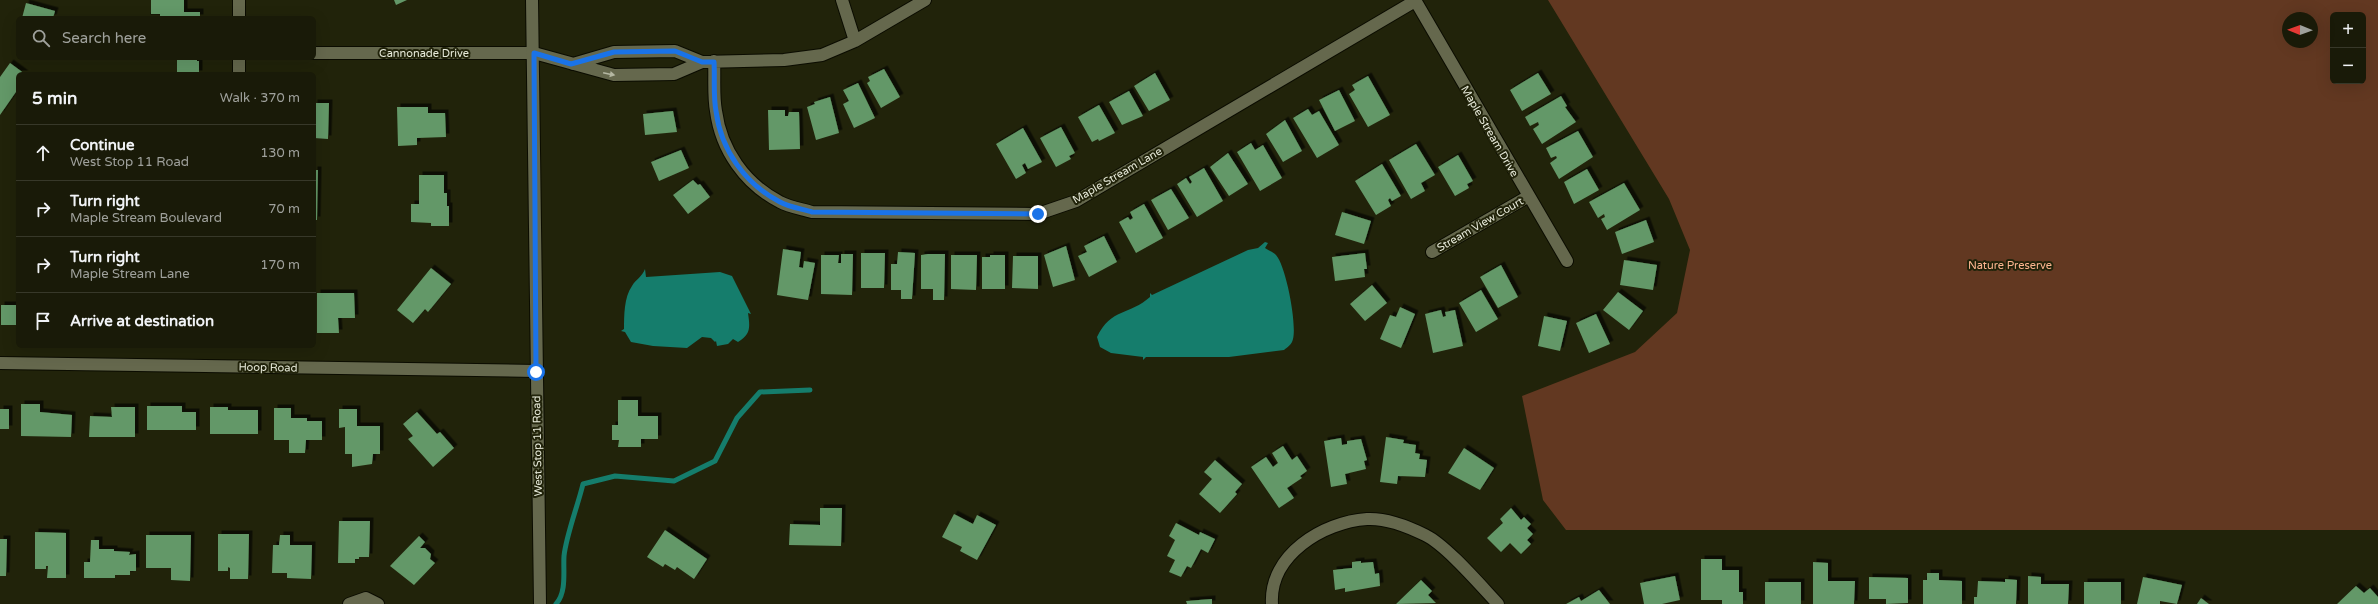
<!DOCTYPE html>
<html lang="en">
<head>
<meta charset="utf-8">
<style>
	body { margin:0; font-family:"Varela Round",sans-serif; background:#222312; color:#f1f3f6 }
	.controls { position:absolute; right:12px; top:12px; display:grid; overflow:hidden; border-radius:6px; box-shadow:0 4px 16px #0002 }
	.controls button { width:36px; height:36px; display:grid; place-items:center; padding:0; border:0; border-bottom:1px solid #373829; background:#191a08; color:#f1f3f6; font:20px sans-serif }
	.compass { position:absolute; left:2282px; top:12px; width:36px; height:36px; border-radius:50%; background:#191a08; box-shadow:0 4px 16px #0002; rotate:271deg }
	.stop { position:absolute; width:12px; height:12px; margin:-9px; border:3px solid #1a73e8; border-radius:50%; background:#fff }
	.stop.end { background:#1a73e8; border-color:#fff; box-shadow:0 1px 4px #0008 }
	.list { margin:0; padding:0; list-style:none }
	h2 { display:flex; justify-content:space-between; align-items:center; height:52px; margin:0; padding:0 16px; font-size:17px }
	h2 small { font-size:13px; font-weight:400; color:#9fa19c }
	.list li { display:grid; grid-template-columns:26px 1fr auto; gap:12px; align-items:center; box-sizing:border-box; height:56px; padding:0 16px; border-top:1px solid #373829 }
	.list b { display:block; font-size:15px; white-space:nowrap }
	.list p { margin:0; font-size:13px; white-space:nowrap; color:#9fa19c }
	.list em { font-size:13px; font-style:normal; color:#9fa19c }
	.icon { flex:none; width:22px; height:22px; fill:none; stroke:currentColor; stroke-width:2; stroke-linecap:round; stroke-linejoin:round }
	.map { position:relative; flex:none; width:2378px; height:604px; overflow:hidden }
	.search { position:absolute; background:#191a08; box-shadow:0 4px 16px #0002; left:16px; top:16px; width:300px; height:44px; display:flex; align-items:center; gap:10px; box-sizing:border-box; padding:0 14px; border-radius:6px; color:#9fa19c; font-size:15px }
	.panel { position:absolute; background:#191a08; box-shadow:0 4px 16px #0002; left:16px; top:72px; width:300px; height:276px; border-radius:6px }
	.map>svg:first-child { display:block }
	.green { fill:#623821; fill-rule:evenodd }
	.water { fill:#157d6c }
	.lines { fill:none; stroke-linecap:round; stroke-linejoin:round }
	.stream { stroke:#157d6c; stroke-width:5 }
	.building { fill:#639867; filter:url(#shadow) }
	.street-casing { stroke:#0b0c00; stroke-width:14 }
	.secondary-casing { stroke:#0b0c00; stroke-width:14 }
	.street { stroke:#65684d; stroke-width:12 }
	.secondary { stroke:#65684d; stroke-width:12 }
	.oneway { fill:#b4b7a2 }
	.route { stroke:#1a73e8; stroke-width:5 }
	.labels { text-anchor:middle; stroke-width:4; stroke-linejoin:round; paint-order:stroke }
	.street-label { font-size:11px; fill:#e8ebdb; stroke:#21230a }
	.park-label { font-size:11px; fill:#feb690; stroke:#21230a }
</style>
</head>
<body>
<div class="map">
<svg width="2378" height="604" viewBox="0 0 2378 604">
	<defs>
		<filter id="shadow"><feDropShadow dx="3.5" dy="-3.5" stdDeviation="0" flood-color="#0009"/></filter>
	</defs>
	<rect width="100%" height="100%" fill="#21230a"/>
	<!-- green -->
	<path class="green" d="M 1548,0 L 2378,0 L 2378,530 L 1566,530 L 1543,500 L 1522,396 L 1635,352 L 1677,313 L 1690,250 L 1669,199 ZM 2333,15 L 2363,15 L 2363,81 L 2333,81 ZM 2288,18 L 2312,18 L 2312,42 L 2288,42 Z"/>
	<!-- water -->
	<path class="water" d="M 1265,242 L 1268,243 L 1265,248 C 1268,250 1273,252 1276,255 C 1286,266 1297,324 1293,339 C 1292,344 1288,347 1284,350 L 1229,357 L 1146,357 L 1143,360 L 1143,357 L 1111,353 L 1100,347 L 1097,337 C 1111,308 1130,315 1150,297 L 1150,293 L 1152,295 L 1248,250 L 1258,248 Z
		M 645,269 L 646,277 L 720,272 L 732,276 L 751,314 L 748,313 C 750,327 751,334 738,342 L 733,339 L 728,344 L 717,346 L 716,341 L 715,342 L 711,338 L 702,337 L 687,348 L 653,346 L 631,342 L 625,332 L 621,331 L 624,329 C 624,316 624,297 632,286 C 636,279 642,277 645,269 Z"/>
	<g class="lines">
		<!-- stream -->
		<path class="stream" d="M 556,604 C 567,592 563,571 564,556 C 566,536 578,505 583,484 L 615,476 L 674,481 L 715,461 L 737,418 L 760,392 L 810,390"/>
	</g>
	<!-- building -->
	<path class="building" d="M 151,0 L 184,0 L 184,12 L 200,12 L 200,18 L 147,18 L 147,16 L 160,16 L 160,14 L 151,14 Z
		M 394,0 L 407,0 L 396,5 Z
		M 26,3 L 55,11 L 53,18 L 22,18 Z
		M 177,58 L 197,58 L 197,61 L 199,61 L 199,74 L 177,74 Z
		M 10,63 L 25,74 L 18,74 L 18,89 L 0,115 L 0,77 Z
		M 884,69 L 900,97 L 881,108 L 867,83 L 870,81 L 868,77 Z
		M 1155,73 L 1170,100 L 1149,111 L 1134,86 Z
		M 1538,73 L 1551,94 L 1522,111 L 1510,90 Z
		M 1368,76 L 1390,115 L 1368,127 L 1349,94 L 1355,90 L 1352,85 Z
		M 858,83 L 875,118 L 854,128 L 843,104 L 849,101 L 843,90 Z
		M 1339,90 L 1355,121 L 1335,131 L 1319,100 Z
		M 1129,91 L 1143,116 L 1122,125 L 1109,102 Z
		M 1561,96 L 1567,106 L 1565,107 L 1576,122 L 1542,144 L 1533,129 L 1539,125 L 1538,122 L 1530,126 L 1525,117 Z
		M 830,97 L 839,133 L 816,140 L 807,107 L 815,104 L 814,102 Z
		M 314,103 L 329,103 L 328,139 L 314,138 Z
		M 1099,105 L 1115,133 L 1099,141 L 1098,139 L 1092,142 L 1078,117 Z
		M 397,107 L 428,107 L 428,113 L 445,113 L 446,137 L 417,138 L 417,145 L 398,146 Z
		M 1308,109 L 1312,115 L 1319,111 L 1339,145 L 1317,158 L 1293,118 Z
		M 768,110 L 785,110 L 785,116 L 788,116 L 789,112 L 799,112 L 800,149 L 769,150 Z
		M 673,111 L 677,132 L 645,135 L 643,114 Z
		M 1285,120 L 1302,151 L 1283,162 L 1266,134 Z
		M 1061,127 L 1075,153 L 1069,156 L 1071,159 L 1056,167 L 1040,138 Z
		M 1023,128 L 1042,162 L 1028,169 L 1025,163 L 1022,165 L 1026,173 L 1016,179 L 996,144 Z
		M 1578,131 L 1593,157 L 1559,179 L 1550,163 L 1557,158 L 1556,156 L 1551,158 L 1546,148 Z
		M 1251,143 L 1255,150 L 1263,145 L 1282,178 L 1260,191 L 1237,152 Z
		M 1416,144 L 1435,175 L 1421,183 L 1425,191 L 1411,199 L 1389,160 Z
		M 681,150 L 689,168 L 659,181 L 651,162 Z
		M 1228,153 L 1248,184 L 1229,196 L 1210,167 Z
		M 1458,155 L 1473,181 L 1467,184 L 1469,188 L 1455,196 L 1438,167 Z
		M 1382,164 L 1401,196 L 1392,201 L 1390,198 L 1388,200 L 1391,206 L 1376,215 L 1355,181 Z
		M 1204,168 L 1223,201 L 1197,217 L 1177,184 L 1186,178 L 1190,184 L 1192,182 L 1189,177 Z
		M 1587,169 L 1599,190 L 1574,204 L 1564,182 Z
		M 314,170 L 318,170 L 317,220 L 314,220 Z
		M 419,175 L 444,175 L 444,193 L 447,193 L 447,206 L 449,206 L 449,226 L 431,226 L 431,223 L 411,222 L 411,204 L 419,204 Z
		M 693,180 L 698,185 L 700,184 L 710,197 L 688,214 L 673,195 Z
		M 1624,183 L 1640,210 L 1607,230 L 1601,219 L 1605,217 L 1604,214 L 1598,218 L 1589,202 Z
		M 1171,189 L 1189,218 L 1168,230 L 1151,200 Z
		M 1144,204 L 1163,238 L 1136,253 L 1119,222 L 1128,217 L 1130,220 L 1133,218 L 1130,212 Z
		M 1342,212 L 1371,221 L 1364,244 L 1335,235 Z
		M 1646,220 L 1654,242 L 1622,254 L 1615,232 Z
		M 1104,236 L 1117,262 L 1089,277 L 1078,256 L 1087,252 L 1084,246 Z
		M 1066,246 L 1075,280 L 1053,287 L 1044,255 Z
		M 783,249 L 801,252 L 799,267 L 803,268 L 804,261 L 815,263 L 808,300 L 777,295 Z
		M 898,252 L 915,253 L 912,299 L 901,299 L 901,290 L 891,290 L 891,264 L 897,264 Z
		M 861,253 L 885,253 L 884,288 L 861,288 Z
		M 1365,253 L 1367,269 L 1364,269 L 1365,277 L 1335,281 L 1332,257 Z
		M 841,254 L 853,254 L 852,295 L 821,294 L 821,255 L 839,255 L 838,263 L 841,263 Z
		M 928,254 L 945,254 L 944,300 L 933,300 L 933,289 L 921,289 L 921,255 Z
		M 951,255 L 977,255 L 976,290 L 951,289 Z
		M 990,255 L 1005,255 L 1005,289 L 982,289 L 982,257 L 990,257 Z
		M 1013,256 L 1038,256 L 1038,289 L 1012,288 Z
		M 1624,260 L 1657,265 L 1653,290 L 1620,285 Z
		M 1501,265 L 1518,297 L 1498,308 L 1480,277 Z
		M 431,268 L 451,284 L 428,312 L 425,309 L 413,323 L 397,310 Z
		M 1372,285 L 1387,303 L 1365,321 L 1350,304 Z
		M 1481,290 L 1498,319 L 1476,332 L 1459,303 Z
		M 1618,292 L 1643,311 L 1629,330 L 1603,310 Z
		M 317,293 L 354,293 L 355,318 L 338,318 L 339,333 L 317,333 Z
		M 1,305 L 18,305 L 18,325 L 1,325 Z
		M 1400,307 L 1415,314 L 1401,348 L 1380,339 L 1390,315 L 1396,317 Z
		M 1441,310 L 1443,317 L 1446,316 L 1445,312 L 1455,310 L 1463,346 L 1433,353 L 1425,314 Z
		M 1596,314 L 1610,344 L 1589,353 L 1576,323 Z
		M 1544,316 L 1567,321 L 1560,351 L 1538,346 Z
		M 618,400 L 638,400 L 638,416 L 658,416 L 658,439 L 641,439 L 641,447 L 618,447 L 619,440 L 612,440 L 612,425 L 618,425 Z
		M 21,404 L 40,404 L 40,412 L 72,415 L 71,437 L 21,436 Z
		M 147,406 L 182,406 L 182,412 L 196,412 L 196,430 L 147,430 Z
		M 111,407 L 135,407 L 135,437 L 89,437 L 90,416 L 112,417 Z
		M 210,407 L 228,407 L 228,410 L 258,410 L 258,434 L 210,434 Z
		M 274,408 L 291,408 L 291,418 L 307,418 L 307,421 L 322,421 L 322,440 L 306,440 L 305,453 L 289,453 L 289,440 L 274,440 Z
		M 0,409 L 9,409 L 9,429 L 0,429 Z
		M 339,409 L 357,409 L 357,426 L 380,426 L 380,454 L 373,454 L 372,464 L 352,467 L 352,454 L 345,454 L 345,427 L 339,428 Z
		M 417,412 L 437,434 L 440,432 L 454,448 L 433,467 L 408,439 L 413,436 L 403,424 Z
		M 1386,437 L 1404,440 L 1403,443 L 1416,445 L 1415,453 L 1420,454 L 1419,459 L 1427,460 L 1425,477 L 1398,476 L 1397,484 L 1380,482 Z
		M 1341,438 L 1342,445 L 1347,444 L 1347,441 L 1361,439 L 1367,460 L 1364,461 L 1366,469 L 1345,474 L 1347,484 L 1331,487 L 1324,441 Z
		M 1283,446 L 1292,460 L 1297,456 L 1307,471 L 1300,476 L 1302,478 L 1287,488 L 1294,498 L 1279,508 L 1251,467 L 1266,457 L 1273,467 L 1278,463 L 1272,453 Z
		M 1464,448 L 1494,468 L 1480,490 L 1448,473 Z
		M 1215,460 L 1242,484 L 1235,492 L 1237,494 L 1220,513 L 1199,494 L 1212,479 L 1204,472 Z
		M 820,508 L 842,508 L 841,546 L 789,545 L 790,524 L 820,525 Z
		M 1511,508 L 1521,520 L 1524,517 L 1531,524 L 1527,528 L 1533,534 L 1527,540 L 1531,544 L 1521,554 L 1510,543 L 1501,552 L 1487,538 L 1503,523 L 1500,519 Z
		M 954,514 L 973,524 L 977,515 L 996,525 L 977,560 L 960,551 L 962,547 L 942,537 Z
		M 339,521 L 370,521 L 369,557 L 359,557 L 359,559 L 355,559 L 355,563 L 338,563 Z
		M 1176,523 L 1199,535 L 1200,532 L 1215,539 L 1208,553 L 1201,549 L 1191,568 L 1187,566 L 1181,577 L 1169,572 L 1175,560 L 1167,556 L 1175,540 L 1169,536 Z
		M 665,530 L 707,559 L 694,579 L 677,567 L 675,570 L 665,564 L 663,567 L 647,557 Z
		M 35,532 L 66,533 L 66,578 L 47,578 L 48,566 L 46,566 L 46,569 L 35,569 Z
		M 218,534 L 249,534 L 248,579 L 230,579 L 230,568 L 228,567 L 228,571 L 218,571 Z
		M 146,535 L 191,535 L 190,581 L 171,580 L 171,568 L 146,568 Z
		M 280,535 L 290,535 L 290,545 L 312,545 L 311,579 L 287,578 L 287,573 L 272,573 L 273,545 L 279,545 Z
		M 419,536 L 425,542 L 420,548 L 425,548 L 431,554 L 430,559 L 435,563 L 414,585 L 390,566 Z
		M 0,539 L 7,539 L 6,576 L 0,576 Z
		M 91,540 L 99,540 L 99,549 L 114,549 L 114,551 L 130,552 L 129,555 L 136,554 L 136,571 L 130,571 L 130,575 L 115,575 L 115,578 L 84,578 L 84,562 L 90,562 Z
		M 1701,559 L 1722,559 L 1722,570 L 1739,570 L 1739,592 L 1743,592 L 1743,604 L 1722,604 L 1722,600 L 1701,600 Z
		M 1361,561 L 1361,563 L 1373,562 L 1375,574 L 1379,573 L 1380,586 L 1345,592 L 1345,588 L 1335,590 L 1333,570 L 1352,568 L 1352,562 Z
		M 1813,562 L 1828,563 L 1828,581 L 1855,581 L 1854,604 L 1813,604 Z
		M 1927,573 L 1939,573 L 1939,580 L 1962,581 L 1962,604 L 1923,604 L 1923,580 L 1927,580 Z
		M 1675,576 L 1680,600 L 1662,604 L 1644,604 L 1640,583 Z
		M 2028,576 L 2041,577 L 2041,584 L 2069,584 L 2068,604 L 2028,604 Z
		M 1869,577 L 1908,578 L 1908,603 L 1886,604 L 1886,599 L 1869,599 Z
		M 2143,577 L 2182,585 L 2177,604 L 2160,601 L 2160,604 L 2137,604 Z
		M 2005,579 L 2017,580 L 2016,604 L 1974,604 L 1974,597 L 1977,597 L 1978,581 L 2005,582 Z
		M 1421,580 L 1432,591 L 1428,595 L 1436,603 L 1396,604 Z
		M 1765,582 L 1801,582 L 1801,604 L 1765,604 Z
		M 2084,582 L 2121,582 L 2121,604 L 2084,604 Z
		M 2356,586 L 2364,593 L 2370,588 L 2378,597 L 2378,604 L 2337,604 Z
		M 1599,590 L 1610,604 L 1566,604 L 1579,597 L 1581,601 Z
		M 2201,598 L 2209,604 L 2197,604 Z
		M 1212,599 L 1212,604 L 1187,604 L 1186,601 Z"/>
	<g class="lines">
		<defs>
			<path id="street" d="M 239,0 L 239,18
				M 842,0 L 855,41
				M 1415,0 L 1567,261
				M 314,53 L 534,53 L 614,75 L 674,74 L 702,62 L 784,60 L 822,55 L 855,41 L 925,0
				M 239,58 L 239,74
				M 714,61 C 715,77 713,95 716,111 C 721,150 745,184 780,202 C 789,207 802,209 812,212 L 1038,214 L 1076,201 L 1415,1
				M 573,64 L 614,52 L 675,51 L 702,62
				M 1432,252 L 1529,196
				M 0,363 L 536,371
				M 349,604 L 366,598 L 378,604
				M 1272,604 C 1269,555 1323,522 1367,519 C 1387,518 1407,526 1425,535 C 1446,545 1481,586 1498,604"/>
			<path id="secondary" d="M 532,0 L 540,604"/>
		</defs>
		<!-- street casing -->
		<use href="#street" class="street-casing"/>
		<!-- secondary casing -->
		<use href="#secondary" class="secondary-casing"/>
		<!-- street -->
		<use href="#street" class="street"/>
		<!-- secondary -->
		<use href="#secondary" class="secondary"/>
	</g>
	<!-- one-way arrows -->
	<defs><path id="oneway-solid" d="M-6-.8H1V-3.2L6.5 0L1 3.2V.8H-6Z"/></defs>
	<use class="oneway" href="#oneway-solid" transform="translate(609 74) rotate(12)"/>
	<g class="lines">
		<!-- route -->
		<path class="route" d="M 536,372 L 534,53 L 571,64 L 614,52 L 675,51 L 702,62 L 714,62 C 715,78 713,95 716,111 C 721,150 745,184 780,202 C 789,207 802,209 812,212 L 1038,214"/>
	</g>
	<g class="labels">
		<!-- street labels -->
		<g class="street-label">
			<text x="424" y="57">Cannonade Drive</text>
			<text transform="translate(1490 131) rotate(60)" y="4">Maple Stream Drive</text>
			<text transform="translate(1117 175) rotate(-30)" y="4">Maple Stream Lane</text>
			<text transform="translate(1480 224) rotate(-30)" y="4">Stream View Court</text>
			<text transform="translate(268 367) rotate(1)" y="4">Hoop Road</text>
			<text transform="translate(537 446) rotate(-91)" y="4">West Stop 11 Road</text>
		</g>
		<!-- park labels -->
		<g class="park-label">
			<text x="2010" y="269">Nature Preserve</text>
		</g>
	</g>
</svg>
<div class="controls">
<button>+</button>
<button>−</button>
</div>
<svg class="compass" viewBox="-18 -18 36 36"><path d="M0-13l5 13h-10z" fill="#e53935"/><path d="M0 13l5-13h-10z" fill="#9fa19c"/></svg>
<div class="stop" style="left:536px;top:372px"></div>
<div class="stop end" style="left:1038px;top:214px"></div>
<div class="search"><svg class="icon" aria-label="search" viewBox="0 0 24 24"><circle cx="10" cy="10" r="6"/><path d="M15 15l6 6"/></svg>Search here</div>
<section class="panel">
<h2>5 min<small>Walk · 370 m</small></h2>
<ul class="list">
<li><svg class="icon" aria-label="ahead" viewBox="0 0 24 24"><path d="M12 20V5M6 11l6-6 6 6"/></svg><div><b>Continue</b><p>West Stop 11 Road</p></div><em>130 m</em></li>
<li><svg class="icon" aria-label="right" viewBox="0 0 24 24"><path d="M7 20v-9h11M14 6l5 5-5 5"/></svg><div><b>Turn right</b><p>Maple Stream Boulevard</p></div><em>70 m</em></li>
<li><svg class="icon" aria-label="right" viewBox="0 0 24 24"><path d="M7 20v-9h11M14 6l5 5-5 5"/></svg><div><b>Turn right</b><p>Maple Stream Lane</p></div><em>170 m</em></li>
<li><svg class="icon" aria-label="arrive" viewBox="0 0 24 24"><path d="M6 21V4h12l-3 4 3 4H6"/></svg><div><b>Arrive at destination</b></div></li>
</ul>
</section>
</div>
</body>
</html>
